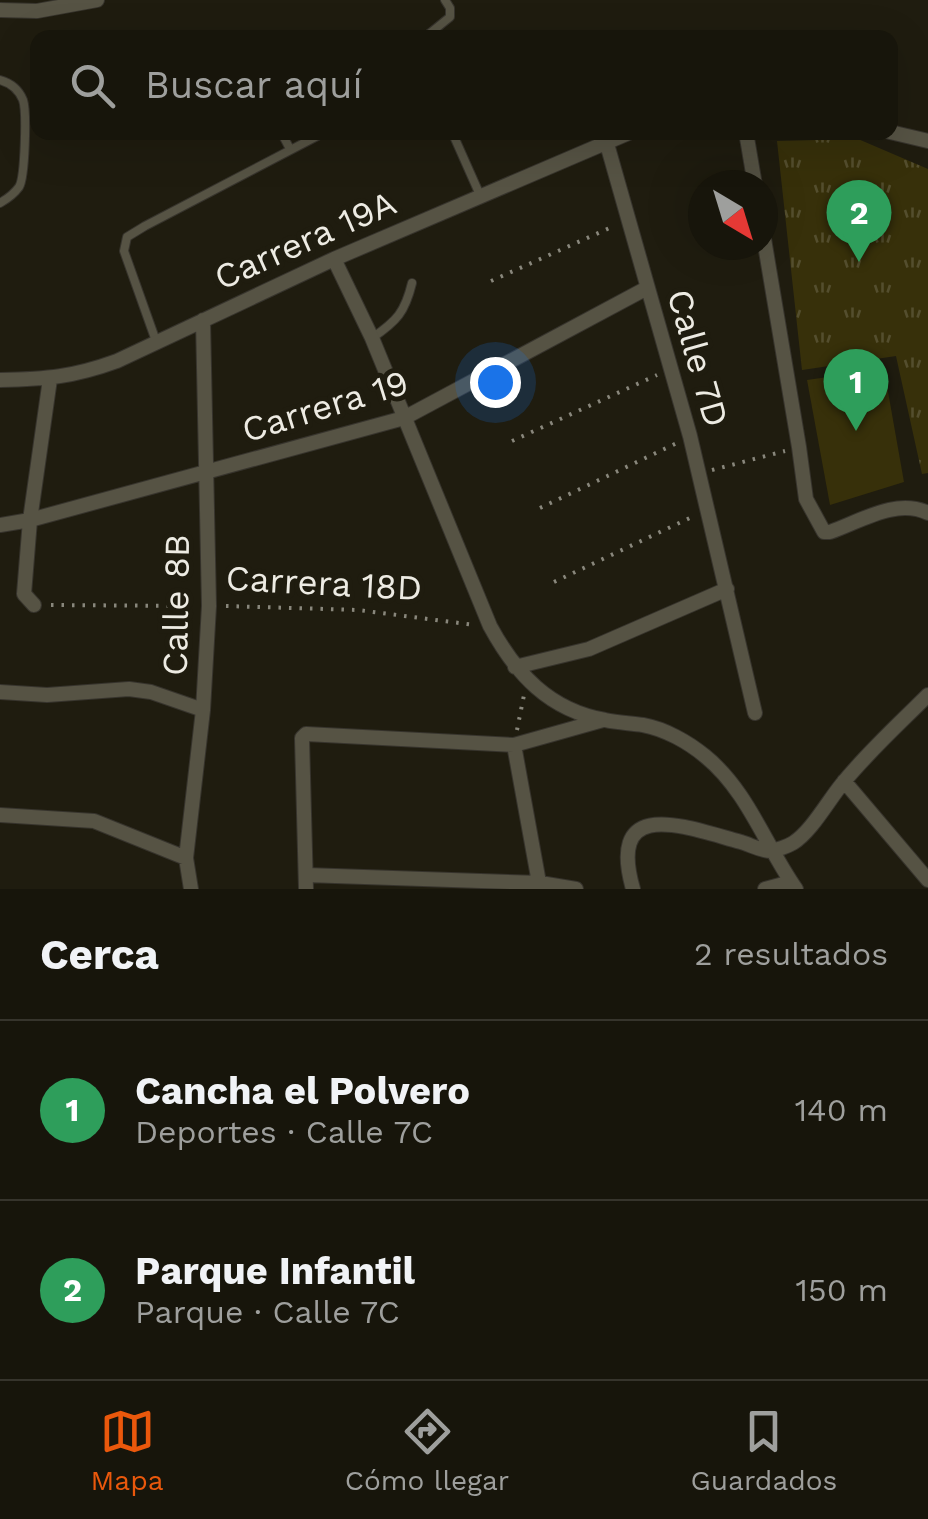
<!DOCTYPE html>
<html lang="es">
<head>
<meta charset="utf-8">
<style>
	body { margin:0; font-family:"Work Sans",sans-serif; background:#201e14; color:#f1f3f6 }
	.compass { position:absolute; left:688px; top:170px; width:90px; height:90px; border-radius:50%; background:#17150b; box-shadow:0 10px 40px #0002; rotate:142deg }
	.you { position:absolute; left:495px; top:382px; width:35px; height:35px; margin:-25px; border:8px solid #fff; border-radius:50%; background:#1a73e8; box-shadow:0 0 0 15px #1a73e833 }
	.badge { display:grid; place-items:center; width:65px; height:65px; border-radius:50%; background:#ea580c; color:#fff; font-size:32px; font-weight:700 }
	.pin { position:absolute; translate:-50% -82px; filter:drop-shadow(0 2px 5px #0008) }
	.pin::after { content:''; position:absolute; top:52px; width:35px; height:30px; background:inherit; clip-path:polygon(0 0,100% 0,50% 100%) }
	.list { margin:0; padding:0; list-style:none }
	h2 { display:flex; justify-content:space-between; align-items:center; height:130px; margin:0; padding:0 40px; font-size:42px }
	h2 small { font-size:32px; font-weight:400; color:#9e9f9d }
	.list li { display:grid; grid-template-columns:65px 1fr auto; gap:30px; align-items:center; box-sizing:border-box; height:180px; padding:0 40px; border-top:2px solid #36342c }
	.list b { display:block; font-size:38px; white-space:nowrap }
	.list p { margin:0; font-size:32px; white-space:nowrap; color:#9e9f9d }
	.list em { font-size:32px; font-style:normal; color:#9e9f9d }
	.icon { flex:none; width:55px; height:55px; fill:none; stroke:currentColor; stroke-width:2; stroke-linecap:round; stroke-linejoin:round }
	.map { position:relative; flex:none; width:928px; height:889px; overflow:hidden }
	.search { position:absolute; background:#17150b; box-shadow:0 10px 40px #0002; left:30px; right:30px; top:30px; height:110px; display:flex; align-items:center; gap:25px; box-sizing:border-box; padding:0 35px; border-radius:20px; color:#9e9f9d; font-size:38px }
	.sheet { height:490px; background:#17150b }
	nav { display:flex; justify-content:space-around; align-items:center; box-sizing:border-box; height:140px; border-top:2px solid #36342c; background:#17150b; font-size:28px; color:#9e9f9d }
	nav a { display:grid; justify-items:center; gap:5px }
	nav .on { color:#ea580c }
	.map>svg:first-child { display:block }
	.grass { fill:#37300a }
	.park { fill:url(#park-tufts) }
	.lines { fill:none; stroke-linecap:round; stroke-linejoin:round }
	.service-casing { stroke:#37342d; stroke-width:10 }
	.minor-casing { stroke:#37342d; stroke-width:16 }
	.path { stroke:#89877c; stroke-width:4; stroke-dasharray:2.5 8; stroke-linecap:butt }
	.service { stroke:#565344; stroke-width:8 }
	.minor { stroke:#565344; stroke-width:14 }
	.labels { text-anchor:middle; stroke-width:10; stroke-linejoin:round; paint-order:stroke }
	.street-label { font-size:35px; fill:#edebe3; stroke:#1f1c0f }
</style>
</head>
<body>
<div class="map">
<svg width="928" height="889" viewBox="0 0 928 889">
	<defs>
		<pattern id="park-tufts" width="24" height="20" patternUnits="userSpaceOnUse" patternTransform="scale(2.5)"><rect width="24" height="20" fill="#37300a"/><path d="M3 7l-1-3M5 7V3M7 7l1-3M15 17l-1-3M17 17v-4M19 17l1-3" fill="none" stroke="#544e2e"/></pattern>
	</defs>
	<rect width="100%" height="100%" fill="#1f1c0f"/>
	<!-- grass -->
	<path class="grass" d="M 884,369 L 904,482 L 830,505 L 807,380 Z"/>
	<!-- park -->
	<path class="park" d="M 858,139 L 928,169 L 928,473 L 922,474 L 896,356 L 802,370 L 777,141 Z"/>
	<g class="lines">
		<defs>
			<path id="service" d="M 424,38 L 450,17 L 450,8 L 445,0
				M 0,80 C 11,83 19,90 23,100 C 27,112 25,178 19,187 C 14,194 7,199 0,203
				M 281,132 L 290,149
				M 452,132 L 480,195
				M 372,338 C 397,321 405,312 412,283
				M 156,341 L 124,251 L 127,237 L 145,226 L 325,132"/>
			<path id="minor" d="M 0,10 L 37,11 L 97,0
				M 746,132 L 755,185
				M 890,132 L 928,141
				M 607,144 L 690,436 L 755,713
				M 763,233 L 799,447 L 806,499 L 824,532 L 830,532 C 861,521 896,498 928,513
				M 334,259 L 372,338 L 490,626 C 516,674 549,710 605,720 C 618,723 631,723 643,725 C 665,729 688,742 705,756 C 748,791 765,845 796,889
				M 0,380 C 47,379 73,377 117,361 L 334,259 L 631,132
				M 0,525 L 30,520 L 404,418 L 647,288
				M 34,605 L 24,594 L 30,520 L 50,379
				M 515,667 L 589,649 L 727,589
				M 0,692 L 47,695 L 129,689 L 151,692 L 203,710
				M 514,745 L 540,888
				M 844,781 L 928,880
				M 0,815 L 94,821 L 186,858
				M 306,875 L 540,883 L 576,889
				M 191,889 L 186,858 L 203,710 L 209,606 L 203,320
				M 306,889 L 302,738 L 306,734 L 514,745 L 603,720
				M 633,889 C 606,794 688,828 741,842 C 751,845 761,851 771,851 C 777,850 788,846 793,843 C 811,832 828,801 842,784 C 868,752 899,724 928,695
				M 765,889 L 791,882"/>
		</defs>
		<!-- service casing -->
		<use href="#service" class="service-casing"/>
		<!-- minor casing -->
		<use href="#minor" class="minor-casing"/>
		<!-- path -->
		<path class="path" d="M 491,281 L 614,226
			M 512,441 L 657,375
			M 712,470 L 785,451
			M 540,508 L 677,443
			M 554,582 L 694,516
			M 51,605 L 196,606
			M 226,606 L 358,610 L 475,625
			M 517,730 L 524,695"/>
		<!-- service -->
		<use href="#service" class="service"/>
		<!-- minor -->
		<use href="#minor" class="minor"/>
	</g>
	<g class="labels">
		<!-- street labels -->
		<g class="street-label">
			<text transform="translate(305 240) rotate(-24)" y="12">Carrera 19A</text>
			<text transform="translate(698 358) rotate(74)" y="12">Calle 7D</text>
			<text transform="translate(325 406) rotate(-17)" y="12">Carrera 19</text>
			<text transform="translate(324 583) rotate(3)" y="12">Carrera 18D</text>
			<text transform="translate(176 605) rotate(-89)" y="12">Calle 8B</text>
		</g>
	</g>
</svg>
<svg class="compass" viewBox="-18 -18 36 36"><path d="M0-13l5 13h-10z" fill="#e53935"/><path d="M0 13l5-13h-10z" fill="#9e9f9d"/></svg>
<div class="you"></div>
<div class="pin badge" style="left:856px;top:431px;background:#2e9e5b">1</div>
<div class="pin badge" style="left:859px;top:262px;background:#2e9e5b">2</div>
<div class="search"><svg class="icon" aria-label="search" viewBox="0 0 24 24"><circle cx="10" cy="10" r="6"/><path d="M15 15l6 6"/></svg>Buscar aquí</div>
</div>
<section class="sheet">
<h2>Cerca<small>2 resultados</small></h2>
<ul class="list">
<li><span class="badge" style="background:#2e9e5b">1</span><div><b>Cancha el Polvero</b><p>Deportes · Calle 7C</p></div><em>140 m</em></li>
<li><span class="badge" style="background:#2e9e5b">2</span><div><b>Parque Infantil</b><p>Parque · Calle 7C</p></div><em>150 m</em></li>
</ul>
</section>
<nav>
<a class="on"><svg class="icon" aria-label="map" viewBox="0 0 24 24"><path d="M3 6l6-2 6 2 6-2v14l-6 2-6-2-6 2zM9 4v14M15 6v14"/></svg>Mapa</a>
<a><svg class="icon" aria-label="directions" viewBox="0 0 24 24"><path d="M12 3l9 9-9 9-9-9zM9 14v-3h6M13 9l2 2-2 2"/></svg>Cómo llegar</a>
<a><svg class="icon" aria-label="saved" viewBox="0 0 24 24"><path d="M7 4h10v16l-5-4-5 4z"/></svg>Guardados</a>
</nav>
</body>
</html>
